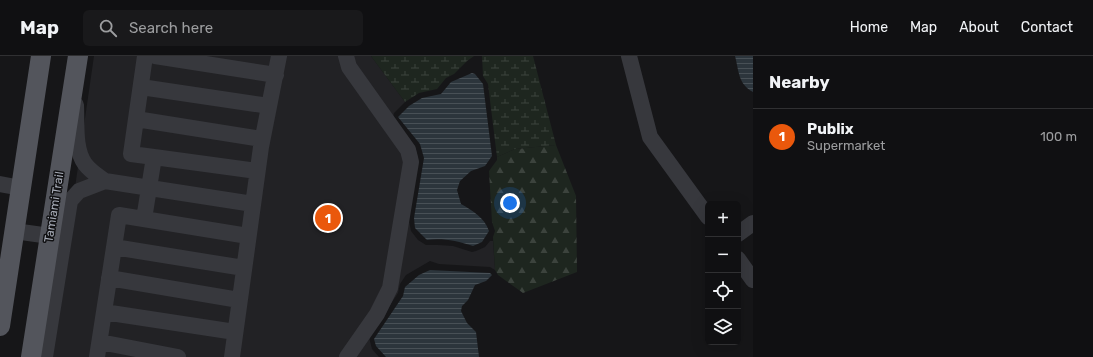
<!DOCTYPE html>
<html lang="en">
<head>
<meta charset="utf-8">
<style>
	body { margin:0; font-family:Rubik,sans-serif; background:#19191b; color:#f1f3f6 }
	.controls { position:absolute; right:12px; bottom:12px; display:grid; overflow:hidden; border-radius:6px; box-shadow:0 4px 16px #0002 }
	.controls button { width:36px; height:36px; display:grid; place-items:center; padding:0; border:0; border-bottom:1px solid #303032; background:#101012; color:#f1f3f6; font:20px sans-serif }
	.you { position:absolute; left:510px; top:147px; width:14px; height:14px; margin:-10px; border:3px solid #fff; border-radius:50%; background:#1a73e8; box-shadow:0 0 0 6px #1a73e833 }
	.badge { display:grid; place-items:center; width:26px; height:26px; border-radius:50%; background:#ea580c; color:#fff; font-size:13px; font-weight:700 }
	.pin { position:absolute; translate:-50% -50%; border:2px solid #fff; box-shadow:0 1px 4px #0006 }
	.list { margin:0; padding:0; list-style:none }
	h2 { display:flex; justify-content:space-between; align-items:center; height:52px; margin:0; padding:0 16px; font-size:17px }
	h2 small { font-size:13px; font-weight:400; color:#9c9d9f }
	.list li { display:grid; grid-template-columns:26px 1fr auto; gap:12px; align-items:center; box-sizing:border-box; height:56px; padding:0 16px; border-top:1px solid #303032 }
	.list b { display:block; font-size:15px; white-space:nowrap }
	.list p { margin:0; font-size:13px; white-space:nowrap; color:#9c9d9f }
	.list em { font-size:13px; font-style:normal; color:#9c9d9f }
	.icon { flex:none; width:22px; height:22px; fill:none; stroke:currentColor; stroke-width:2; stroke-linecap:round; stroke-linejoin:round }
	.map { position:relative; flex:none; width:753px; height:301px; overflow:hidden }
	header { display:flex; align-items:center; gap:24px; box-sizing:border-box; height:56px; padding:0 20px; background:#101012; border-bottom:1px solid #303032 }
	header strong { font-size:19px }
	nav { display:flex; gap:22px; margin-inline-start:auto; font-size:14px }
	.search { width:280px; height:36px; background:#19191b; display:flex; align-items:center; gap:10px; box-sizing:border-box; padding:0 14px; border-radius:6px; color:#9c9d9f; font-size:15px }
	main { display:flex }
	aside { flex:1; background:#101012 }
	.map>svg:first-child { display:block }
	.built { fill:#222225 }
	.forest { fill:url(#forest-firs) }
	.wetland { fill:url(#wetland-marsh) }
	.water { fill:url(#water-rules) }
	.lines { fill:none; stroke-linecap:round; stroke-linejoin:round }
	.minor { stroke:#37383d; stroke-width:16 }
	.major { stroke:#53555c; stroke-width:20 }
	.labels { text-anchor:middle; stroke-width:3; stroke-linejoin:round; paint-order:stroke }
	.street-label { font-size:12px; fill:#a8adb8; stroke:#111113 }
</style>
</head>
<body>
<header>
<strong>Map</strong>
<div class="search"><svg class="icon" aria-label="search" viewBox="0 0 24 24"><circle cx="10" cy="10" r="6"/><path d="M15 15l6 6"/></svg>Search here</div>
<nav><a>Home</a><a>Map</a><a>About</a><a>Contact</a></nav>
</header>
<main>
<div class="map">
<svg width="753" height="301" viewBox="0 0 753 301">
	<defs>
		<pattern id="forest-firs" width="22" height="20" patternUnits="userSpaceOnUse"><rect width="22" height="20" fill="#1e261f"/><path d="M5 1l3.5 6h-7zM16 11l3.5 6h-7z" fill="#3c433d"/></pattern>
		<pattern id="wetland-marsh" width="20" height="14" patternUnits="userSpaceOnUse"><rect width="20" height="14" fill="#1e261f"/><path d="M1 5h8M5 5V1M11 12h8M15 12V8" fill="none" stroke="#3c433d"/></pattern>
		<pattern id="water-rules" width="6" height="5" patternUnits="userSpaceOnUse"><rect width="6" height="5" fill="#2c353c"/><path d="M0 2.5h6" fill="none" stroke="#485056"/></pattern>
	</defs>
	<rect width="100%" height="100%" fill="#161618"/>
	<!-- built -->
	<path class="built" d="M 94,0 L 371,0 L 405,46 L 394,57 L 393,61 L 415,90 L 418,101 L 408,160 L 411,175 L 418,184 L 426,189 L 438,189 L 453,190 L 472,196 L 476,195 L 485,191 L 490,185 L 493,185 L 495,214 L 490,211 L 439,208 L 430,205 L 406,219 L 400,228 L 398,237 L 369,281 L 372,293 L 379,301 L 49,301 L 56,263 Z"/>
	<!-- forest -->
	<path class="forest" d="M 556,89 L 576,140 L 577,216 L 523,237 L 498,219 L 495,214 L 493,181 L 495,175 L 492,166 L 489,115 L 497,104 L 497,101 L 515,93 Z"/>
	<!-- wetland -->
	<path class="wetland" d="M 371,0 L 474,0 L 467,5 L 454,18 L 446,22 L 437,33 L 419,37 L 405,46 Z
		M 482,0 L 533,0 L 556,89 L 515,93 L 497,101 L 488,28 L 483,20 Z"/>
	<!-- water -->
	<path class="water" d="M 735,0 L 753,0 L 753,36 C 738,28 739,15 735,0 Z
		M 472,17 L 475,18 L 483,28 L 492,100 L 485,110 L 471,115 L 460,125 L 457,134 L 461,148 C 473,155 484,161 489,175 L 482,186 L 473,190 C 457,185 443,182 427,184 L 415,172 L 414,162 L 424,102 L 420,88 L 398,61 L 409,50 L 422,42 L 441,38 L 451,26 Z
		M 430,214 L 490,217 L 492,219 L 486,225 L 475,229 L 468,244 L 462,250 L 461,255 L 467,267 L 476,276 L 479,301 L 386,301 L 376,290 L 374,283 L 403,240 L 405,231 L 419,219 Z"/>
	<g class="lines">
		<!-- minor -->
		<path class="minor" d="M 155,0 L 276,19
			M 346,0 L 349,11 L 408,94 L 411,106 L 390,232 L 377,258 L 347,301
			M 629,0 L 650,81 L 708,161
			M 141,31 L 269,50
			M 76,49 C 77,67 74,93 85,108 C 90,115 98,120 105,125
			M 136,63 L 262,83
			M 154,101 L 257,115
			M 0,128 L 21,132
			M 144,163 L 154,101 L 131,98 L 145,0
			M 14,175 L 50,180
			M 738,178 L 753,167
			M 114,191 L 244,212
			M 738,203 L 753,224
			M 109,222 L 239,244
			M 104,256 L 235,276
			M 100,286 L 178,301
			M 45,301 L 70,145 L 79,135 L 105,125 L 253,148
			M 97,301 L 119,159 L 248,180
			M 232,301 L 261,91 L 279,0"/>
		<!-- major -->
		<path class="major" d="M 0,270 L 41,0
			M 31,301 L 78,0"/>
	</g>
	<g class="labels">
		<!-- street labels -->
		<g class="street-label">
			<text transform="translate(54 151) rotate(-81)" y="4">Tamiami Trail</text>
		</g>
	</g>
</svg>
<div class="controls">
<button>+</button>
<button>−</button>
<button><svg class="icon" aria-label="locate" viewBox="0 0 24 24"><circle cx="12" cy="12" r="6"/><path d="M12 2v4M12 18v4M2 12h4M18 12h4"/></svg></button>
<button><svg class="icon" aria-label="layers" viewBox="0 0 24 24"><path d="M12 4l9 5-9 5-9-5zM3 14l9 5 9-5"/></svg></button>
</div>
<div class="you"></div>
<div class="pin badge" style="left:328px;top:162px">1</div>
</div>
<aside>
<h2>Nearby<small></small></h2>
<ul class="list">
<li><span class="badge">1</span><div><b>Publix</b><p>Supermarket</p></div><em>100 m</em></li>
</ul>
</aside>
</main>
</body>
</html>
